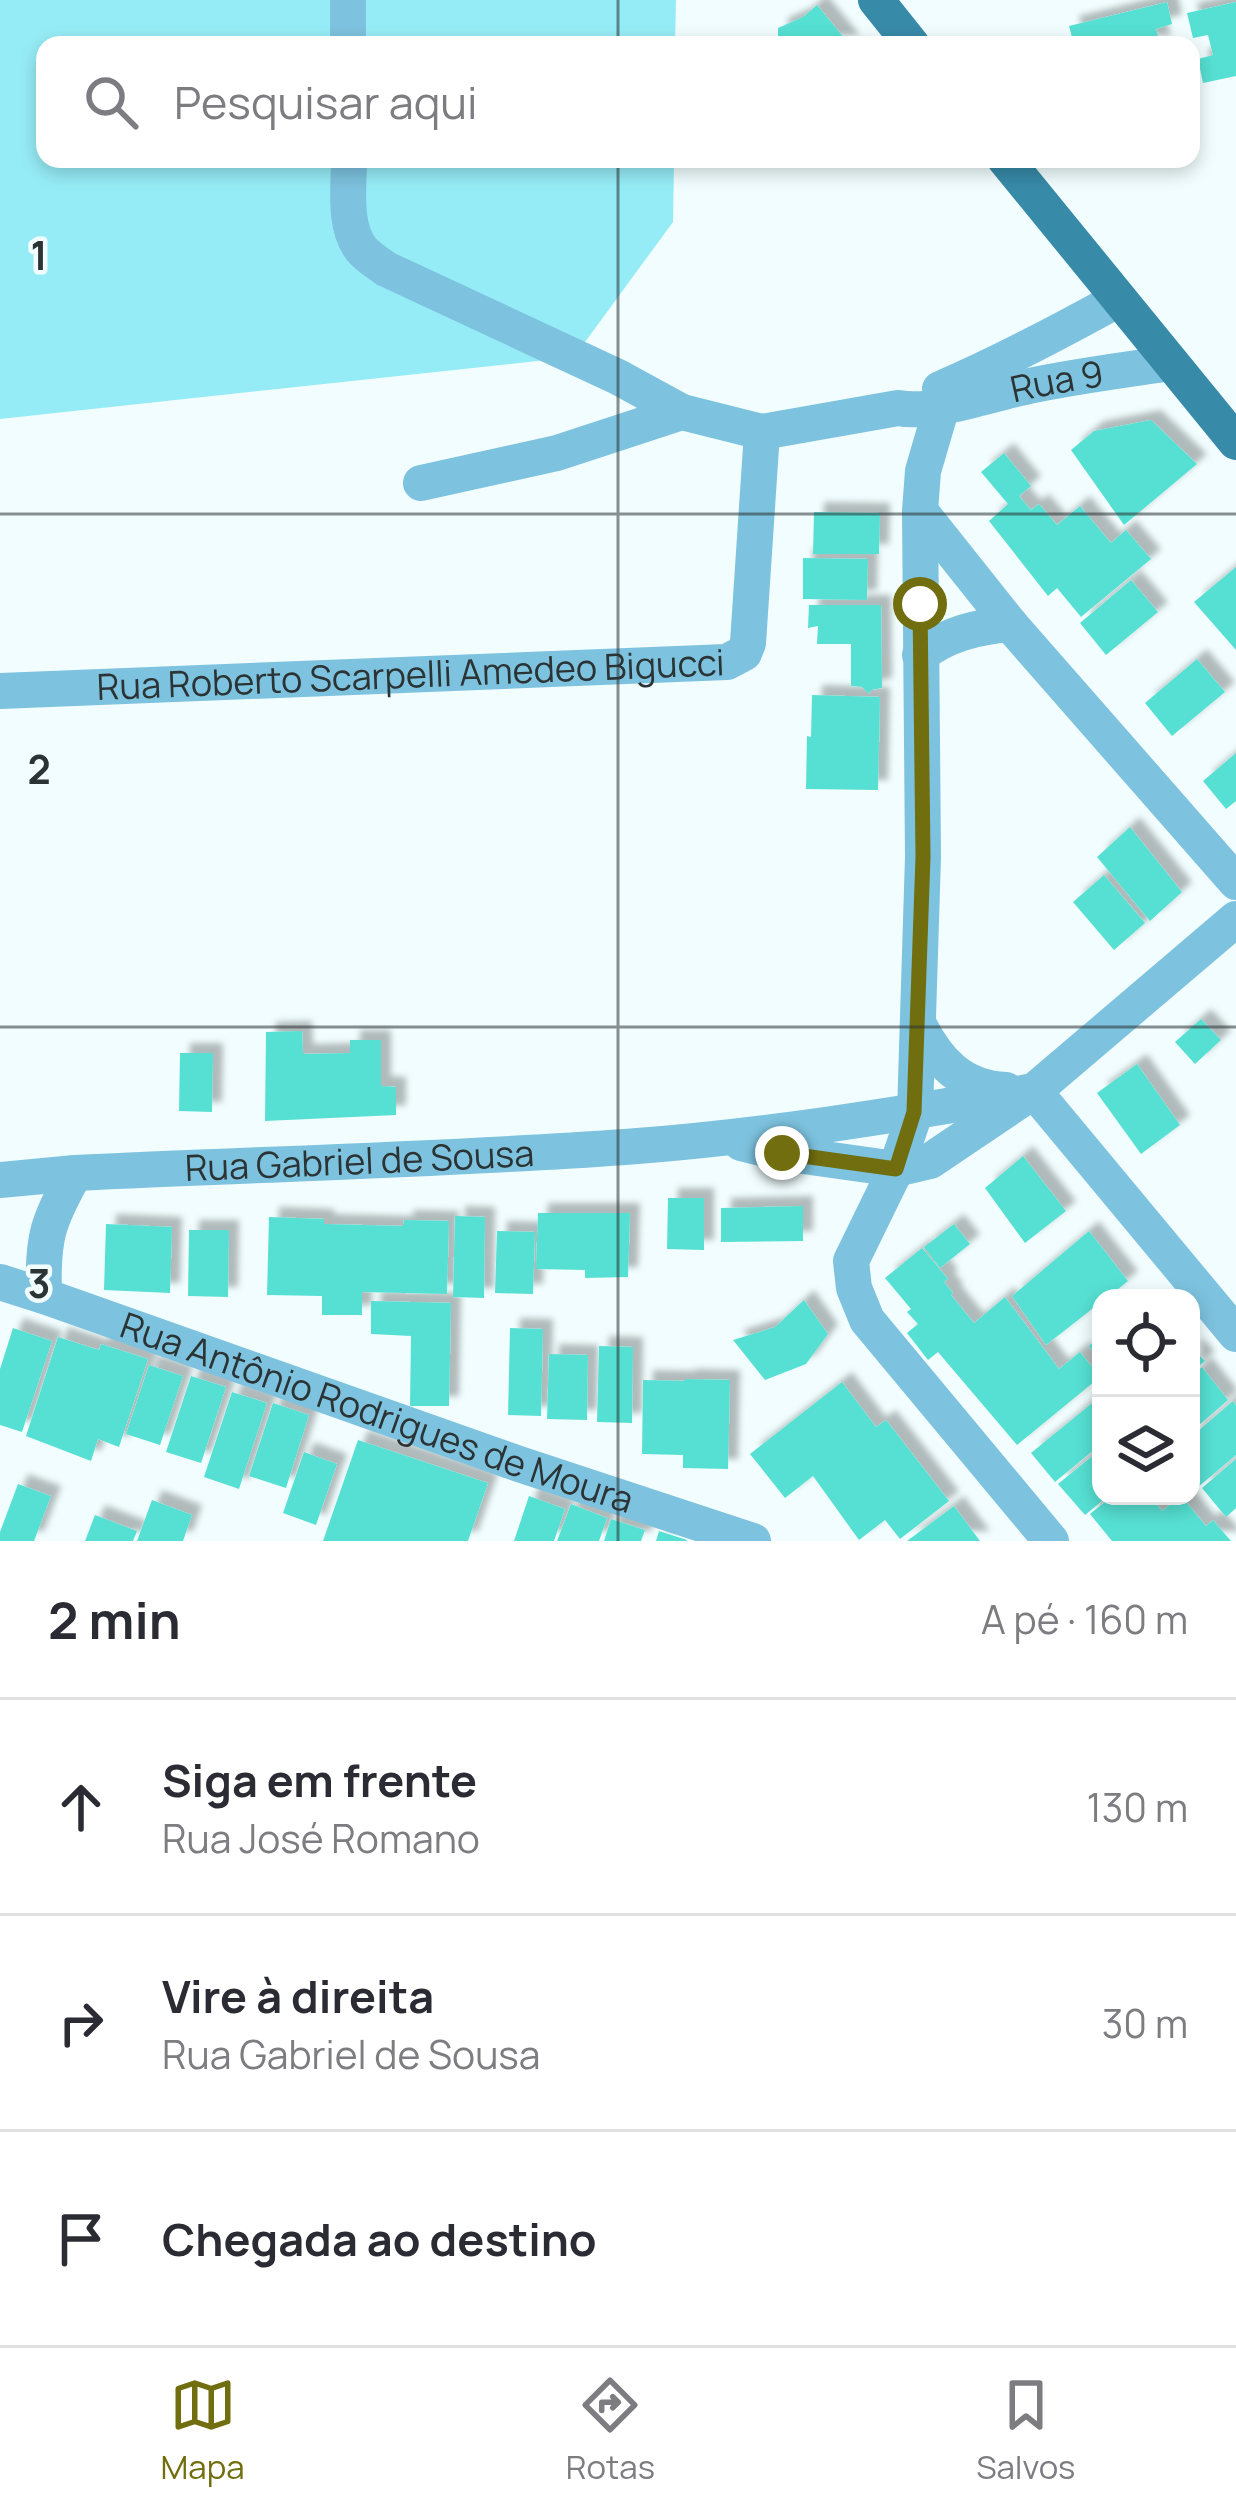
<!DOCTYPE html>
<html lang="pt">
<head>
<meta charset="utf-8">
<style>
	body { margin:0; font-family:Manrope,sans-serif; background:#f7f7f7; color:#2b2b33 }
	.controls { position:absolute; right:36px; bottom:36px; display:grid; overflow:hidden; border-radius:24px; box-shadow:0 6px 18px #0003 }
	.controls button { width:108px; height:108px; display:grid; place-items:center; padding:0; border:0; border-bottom:3px solid #e1e1e2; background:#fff; color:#2b2b33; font:60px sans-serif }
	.stop { position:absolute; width:36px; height:36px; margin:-27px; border:9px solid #706e0e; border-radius:50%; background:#fff }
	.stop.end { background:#706e0e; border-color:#fff; box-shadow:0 3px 12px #0008 }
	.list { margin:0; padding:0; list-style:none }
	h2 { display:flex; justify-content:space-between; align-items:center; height:156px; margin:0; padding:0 48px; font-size:51px }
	h2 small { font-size:39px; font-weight:400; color:#7c7c81 }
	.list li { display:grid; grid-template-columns:78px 1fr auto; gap:36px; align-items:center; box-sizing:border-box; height:216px; padding:0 48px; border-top:3px solid #e1e1e2 }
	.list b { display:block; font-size:45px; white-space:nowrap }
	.list p { margin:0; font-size:39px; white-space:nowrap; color:#7c7c81 }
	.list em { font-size:39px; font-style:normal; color:#7c7c81 }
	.icon { flex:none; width:66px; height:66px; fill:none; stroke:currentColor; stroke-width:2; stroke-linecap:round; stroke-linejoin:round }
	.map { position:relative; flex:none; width:1236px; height:1541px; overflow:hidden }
	.search { position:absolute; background:#fff; box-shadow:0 6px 18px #0003; left:36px; right:36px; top:36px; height:132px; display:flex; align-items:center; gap:30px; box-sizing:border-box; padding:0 42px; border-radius:24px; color:#7c7c81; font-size:45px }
	.sheet { height:804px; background:#fff }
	nav { display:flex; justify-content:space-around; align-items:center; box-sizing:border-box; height:168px; border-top:3px solid #e1e1e2; background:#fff; font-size:33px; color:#7c7c81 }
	nav a { display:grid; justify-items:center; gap:6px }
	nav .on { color:#706e0e }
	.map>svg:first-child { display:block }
	.green { fill:#96ecf6 }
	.building { fill:#57e0d3; filter:url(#shadow) }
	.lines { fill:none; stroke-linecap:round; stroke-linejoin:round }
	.minor { stroke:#7dc2de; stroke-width:36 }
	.major { stroke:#378aa8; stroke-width:36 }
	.route { stroke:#706e0e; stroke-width:15 }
	.grid { fill:none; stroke:#2b3334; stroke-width:3; stroke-opacity:0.55 }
	.labels { text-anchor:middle; stroke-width:9; stroke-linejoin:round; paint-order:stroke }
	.street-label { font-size:36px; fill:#2b3334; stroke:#f1fdfe }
	.grid-label { font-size:39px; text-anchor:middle; font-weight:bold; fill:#2b3334; stroke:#f1fdfe; stroke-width:9; stroke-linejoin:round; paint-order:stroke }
</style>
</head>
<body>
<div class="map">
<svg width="1236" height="1541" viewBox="0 0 1236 1541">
	<defs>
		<filter id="shadow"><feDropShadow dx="10" dy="-10" stdDeviation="3" flood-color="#0004"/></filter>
	</defs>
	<rect width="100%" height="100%" fill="#f1fdfe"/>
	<!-- green -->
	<path class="green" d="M 0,0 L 676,0 L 675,45 L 45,45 L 45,159 L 674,159 L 673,222 L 574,357 L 0,419 Z"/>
	<!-- building -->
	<path class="building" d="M 1167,2 L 1172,24 L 1156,29 L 1161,45 L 1074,45 L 1069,26 Z
		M 1236,2 L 1236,76 L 1203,83 L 1198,59 L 1213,55 L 1208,35 L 1193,38 L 1187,13 Z
		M 817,5 L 850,45 L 778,45 L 778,28 L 803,17 Z
		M 1151,420 L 1197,464 L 1124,525 L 1071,450 L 1094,431 Z
		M 1004,453 L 1031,486 L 1019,496 L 1031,510 L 1039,504 L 1057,525 L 1080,506 L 1111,543 L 1126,530 L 1151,559 L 1081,617 L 1057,588 L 1048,596 L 989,521 L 1008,504 L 981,472 Z
		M 814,512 L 880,513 L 879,554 L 813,554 Z
		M 803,558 L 868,559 L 867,600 L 803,599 Z
		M 1236,567 L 1236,650 L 1194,602 Z
		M 1131,580 L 1158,612 L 1106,655 L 1080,623 Z
		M 809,605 L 881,605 L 882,688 L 871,690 L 869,694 L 862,687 L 851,686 L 851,644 L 817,644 L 818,626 L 808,628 Z
		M 1197,659 L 1225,692 L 1172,736 L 1145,703 Z
		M 812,695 L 880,697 L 878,790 L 806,789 L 807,736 L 811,737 Z
		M 1236,753 L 1236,801 L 1226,809 L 1203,781 Z
		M 1130,827 L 1182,892 L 1150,921 L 1097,857 Z
		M 1104,875 L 1145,923 L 1114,950 L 1073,902 Z
		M 1201,1019 L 1221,1040 L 1195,1064 L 1175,1042 Z
		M 302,1031 L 303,1054 L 350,1053 L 350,1040 L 381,1040 L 381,1086 L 396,1087 L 396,1115 L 265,1121 L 266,1032 Z
		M 180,1053 L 213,1053 L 212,1112 L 179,1111 Z
		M 1137,1064 L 1180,1125 L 1141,1154 L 1097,1093 Z
		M 1023,1156 L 1066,1211 L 1025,1243 L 985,1188 Z
		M 668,1198 L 704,1198 L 704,1250 L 667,1249 Z
		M 803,1206 L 803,1241 L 721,1242 L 721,1208 Z
		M 538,1213 L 630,1213 L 628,1277 L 585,1278 L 585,1270 L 536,1269 Z
		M 455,1216 L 485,1217 L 484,1298 L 453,1297 Z
		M 269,1217 L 324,1219 L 324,1224 L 403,1226 L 404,1220 L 449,1221 L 447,1294 L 362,1292 L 362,1315 L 322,1315 L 322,1296 L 267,1295 Z
		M 106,1224 L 172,1227 L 170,1293 L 104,1290 Z
		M 954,1224 L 970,1244 L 940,1268 L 924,1247 Z
		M 189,1230 L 229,1230 L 228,1297 L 188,1296 Z
		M 497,1231 L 535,1232 L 533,1294 L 495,1293 Z
		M 1089,1231 L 1128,1281 L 1107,1298 L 1101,1298 L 1101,1302 L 1046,1345 L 1012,1296 Z
		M 922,1248 L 948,1279 L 944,1282 L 953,1293 L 951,1295 L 974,1323 L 1005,1297 L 1059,1369 L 1080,1352 L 1100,1377 L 1017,1445 L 938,1352 L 928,1360 L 907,1333 L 918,1324 L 907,1312 L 911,1309 L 885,1278 Z
		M 804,1300 L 828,1334 L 806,1364 L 765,1380 L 733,1340 L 775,1327 Z
		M 371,1301 L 451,1303 L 449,1406 L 410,1406 L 411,1336 L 371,1334 Z
		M 13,1328 L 52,1341 L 22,1432 L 0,1425 L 0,1369 Z
		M 510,1328 L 543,1329 L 541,1416 L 508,1415 Z
		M 1101,1335 L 1101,1360 L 1089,1346 Z
		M 58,1337 L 99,1350 L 101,1344 L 148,1359 L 119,1447 L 98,1439 L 91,1461 L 26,1436 Z
		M 599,1346 L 633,1347 L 632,1423 L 597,1422 Z
		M 1191,1347 L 1205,1361 L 1191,1372 Z
		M 549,1354 L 588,1355 L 587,1420 L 547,1419 Z
		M 149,1365 L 183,1376 L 160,1445 L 126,1434 Z
		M 1202,1367 L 1228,1400 L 1191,1432 L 1191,1377 Z
		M 191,1376 L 226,1387 L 201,1463 L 166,1452 Z
		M 685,1379 L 730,1380 L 728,1469 L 683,1468 L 683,1455 L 642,1454 L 643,1380 L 685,1381 Z
		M 842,1382 L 876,1427 L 886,1420 L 949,1501 L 900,1539 L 885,1520 L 859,1540 L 813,1476 L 785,1498 L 750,1454 Z
		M 232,1392 L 267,1403 L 239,1489 L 204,1477 Z
		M 1097,1399 L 1101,1404 L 1101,1444 L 1055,1482 L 1031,1453 Z
		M 1233,1401 L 1236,1406 L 1236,1455 L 1197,1488 L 1191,1481 L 1191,1437 Z
		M 273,1403 L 309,1415 L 286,1488 L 249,1476 Z
		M 358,1440 L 488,1483 L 468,1541 L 323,1541 Z
		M 1101,1449 L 1101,1496 L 1108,1496 L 1085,1515 L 1058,1484 Z
		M 304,1452 L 337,1464 L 316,1525 L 283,1513 Z
		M 1236,1459 L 1236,1508 L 1226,1517 L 1202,1488 Z
		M 18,1484 L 51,1496 L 34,1541 L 0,1541 L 0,1532 Z
		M 529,1496 L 565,1509 L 554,1541 L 514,1541 Z
		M 1112,1496 L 1150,1496 L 1162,1511 L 1181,1496 L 1206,1526 L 1213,1520 L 1231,1541 L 1112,1541 L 1090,1514 Z
		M 152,1500 L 192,1515 L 183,1541 L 137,1541 Z
		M 571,1504 L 607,1518 L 599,1541 L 557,1541 Z
		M 954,1506 L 980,1541 L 907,1541 Z
		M 95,1515 L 137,1531 L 133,1541 L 85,1541 Z
		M 611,1519 L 645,1530 L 641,1541 L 604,1541 Z
		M 659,1531 L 687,1540 L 687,1541 L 656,1541 Z"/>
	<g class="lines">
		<!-- minor -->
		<g class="minor">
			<path d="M 348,45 L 348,0"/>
			<path d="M 349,159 C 349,187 343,227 362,250 C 368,257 378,263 386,269 L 618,377 L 682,412 L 762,432"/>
			<path d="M 940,389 C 1001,363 1061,331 1119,299"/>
			<path d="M 947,389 L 923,471 L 920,511 L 923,857 L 915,1113 L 896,1169 L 851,1261 L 854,1288 L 867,1320 L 1051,1541"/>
			<path d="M 421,483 L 557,453 L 682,412"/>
			<path d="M 920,511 L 1010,624 L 1236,882"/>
			<path d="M 920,655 C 947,634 976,627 1010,624"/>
			<path id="s1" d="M 0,691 L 727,662 L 744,653 L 748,643 L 762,432 L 898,408 C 935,415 992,393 1029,386 C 1076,376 1124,370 1171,363"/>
			<path d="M 918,1023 C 937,1061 961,1088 1006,1090"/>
			<path d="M 1034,1091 L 1236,1334"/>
			<path d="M 741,1143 L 782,1153 L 896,1169 L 930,1161 L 1034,1091 L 1236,919"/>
			<path id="s2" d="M 0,1180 L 75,1173 C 259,1164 442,1160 625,1147 C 762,1137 899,1115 1034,1091"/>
			<path id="s3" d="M 0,1282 L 44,1296 L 519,1464 L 753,1541"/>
			<path d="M 44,1296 C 42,1239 47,1222 75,1173"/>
		</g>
		<!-- major -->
		<path class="major" d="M 876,0 L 912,45
			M 1005,159 L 1236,442"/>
	</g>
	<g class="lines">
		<!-- route -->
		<path class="route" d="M 782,1153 L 896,1169 L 914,1112 L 923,857 L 920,604"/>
	</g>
	<!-- grid -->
	<path class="grid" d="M 618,0 L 618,45M 618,159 L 618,1541M 0,514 L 1236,514M 0,1027 L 1236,1027"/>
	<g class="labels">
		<!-- street labels -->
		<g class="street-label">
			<text dy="13" stroke="none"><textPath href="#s1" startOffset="1269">Rua 9</textPath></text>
			<text dy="13" stroke="none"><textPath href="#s1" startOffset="411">Rua Roberto Scarpelli Amedeo Bigucci</textPath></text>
			<text dy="13" stroke="none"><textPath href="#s2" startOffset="360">Rua Gabriel de Sousa</textPath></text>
			<text dy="13" stroke="none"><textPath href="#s3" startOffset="399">Rua Antônio Rodrigues de Moura</textPath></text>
		</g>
	</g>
	<g class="grid-label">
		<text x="39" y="270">1</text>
		<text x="39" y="784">2</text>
		<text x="39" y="1298">3</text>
	</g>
</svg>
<div class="controls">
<button><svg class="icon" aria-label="locate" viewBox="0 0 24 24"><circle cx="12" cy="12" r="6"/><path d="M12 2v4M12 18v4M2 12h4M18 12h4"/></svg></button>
<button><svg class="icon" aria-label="layers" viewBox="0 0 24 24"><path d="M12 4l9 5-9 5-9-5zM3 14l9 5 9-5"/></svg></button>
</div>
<div class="stop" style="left:920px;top:604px"></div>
<div class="stop end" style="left:782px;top:1153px"></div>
<div class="search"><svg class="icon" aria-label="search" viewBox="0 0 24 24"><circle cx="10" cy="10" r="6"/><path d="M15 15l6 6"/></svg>Pesquisar aqui</div>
</div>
<section class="sheet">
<h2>2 min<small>A pé · 160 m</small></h2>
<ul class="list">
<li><svg class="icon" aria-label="ahead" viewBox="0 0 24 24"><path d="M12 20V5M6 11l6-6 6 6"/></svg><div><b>Siga em frente</b><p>Rua José Romano</p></div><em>130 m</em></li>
<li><svg class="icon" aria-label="right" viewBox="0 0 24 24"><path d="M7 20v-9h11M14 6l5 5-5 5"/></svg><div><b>Vire à direita</b><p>Rua Gabriel de Sousa</p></div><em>30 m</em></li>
<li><svg class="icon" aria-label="arrive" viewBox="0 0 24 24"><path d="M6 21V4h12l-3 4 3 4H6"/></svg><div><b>Chegada ao destino</b></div></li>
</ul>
</section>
<nav>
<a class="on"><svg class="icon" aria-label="map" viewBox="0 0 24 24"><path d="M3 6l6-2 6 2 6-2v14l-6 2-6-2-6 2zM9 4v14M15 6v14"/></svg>Mapa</a>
<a><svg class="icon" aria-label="directions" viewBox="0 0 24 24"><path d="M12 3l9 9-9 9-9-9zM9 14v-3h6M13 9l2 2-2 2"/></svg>Rotas</a>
<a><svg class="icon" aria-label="saved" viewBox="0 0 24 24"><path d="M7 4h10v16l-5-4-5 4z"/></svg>Salvos</a>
</nav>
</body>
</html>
